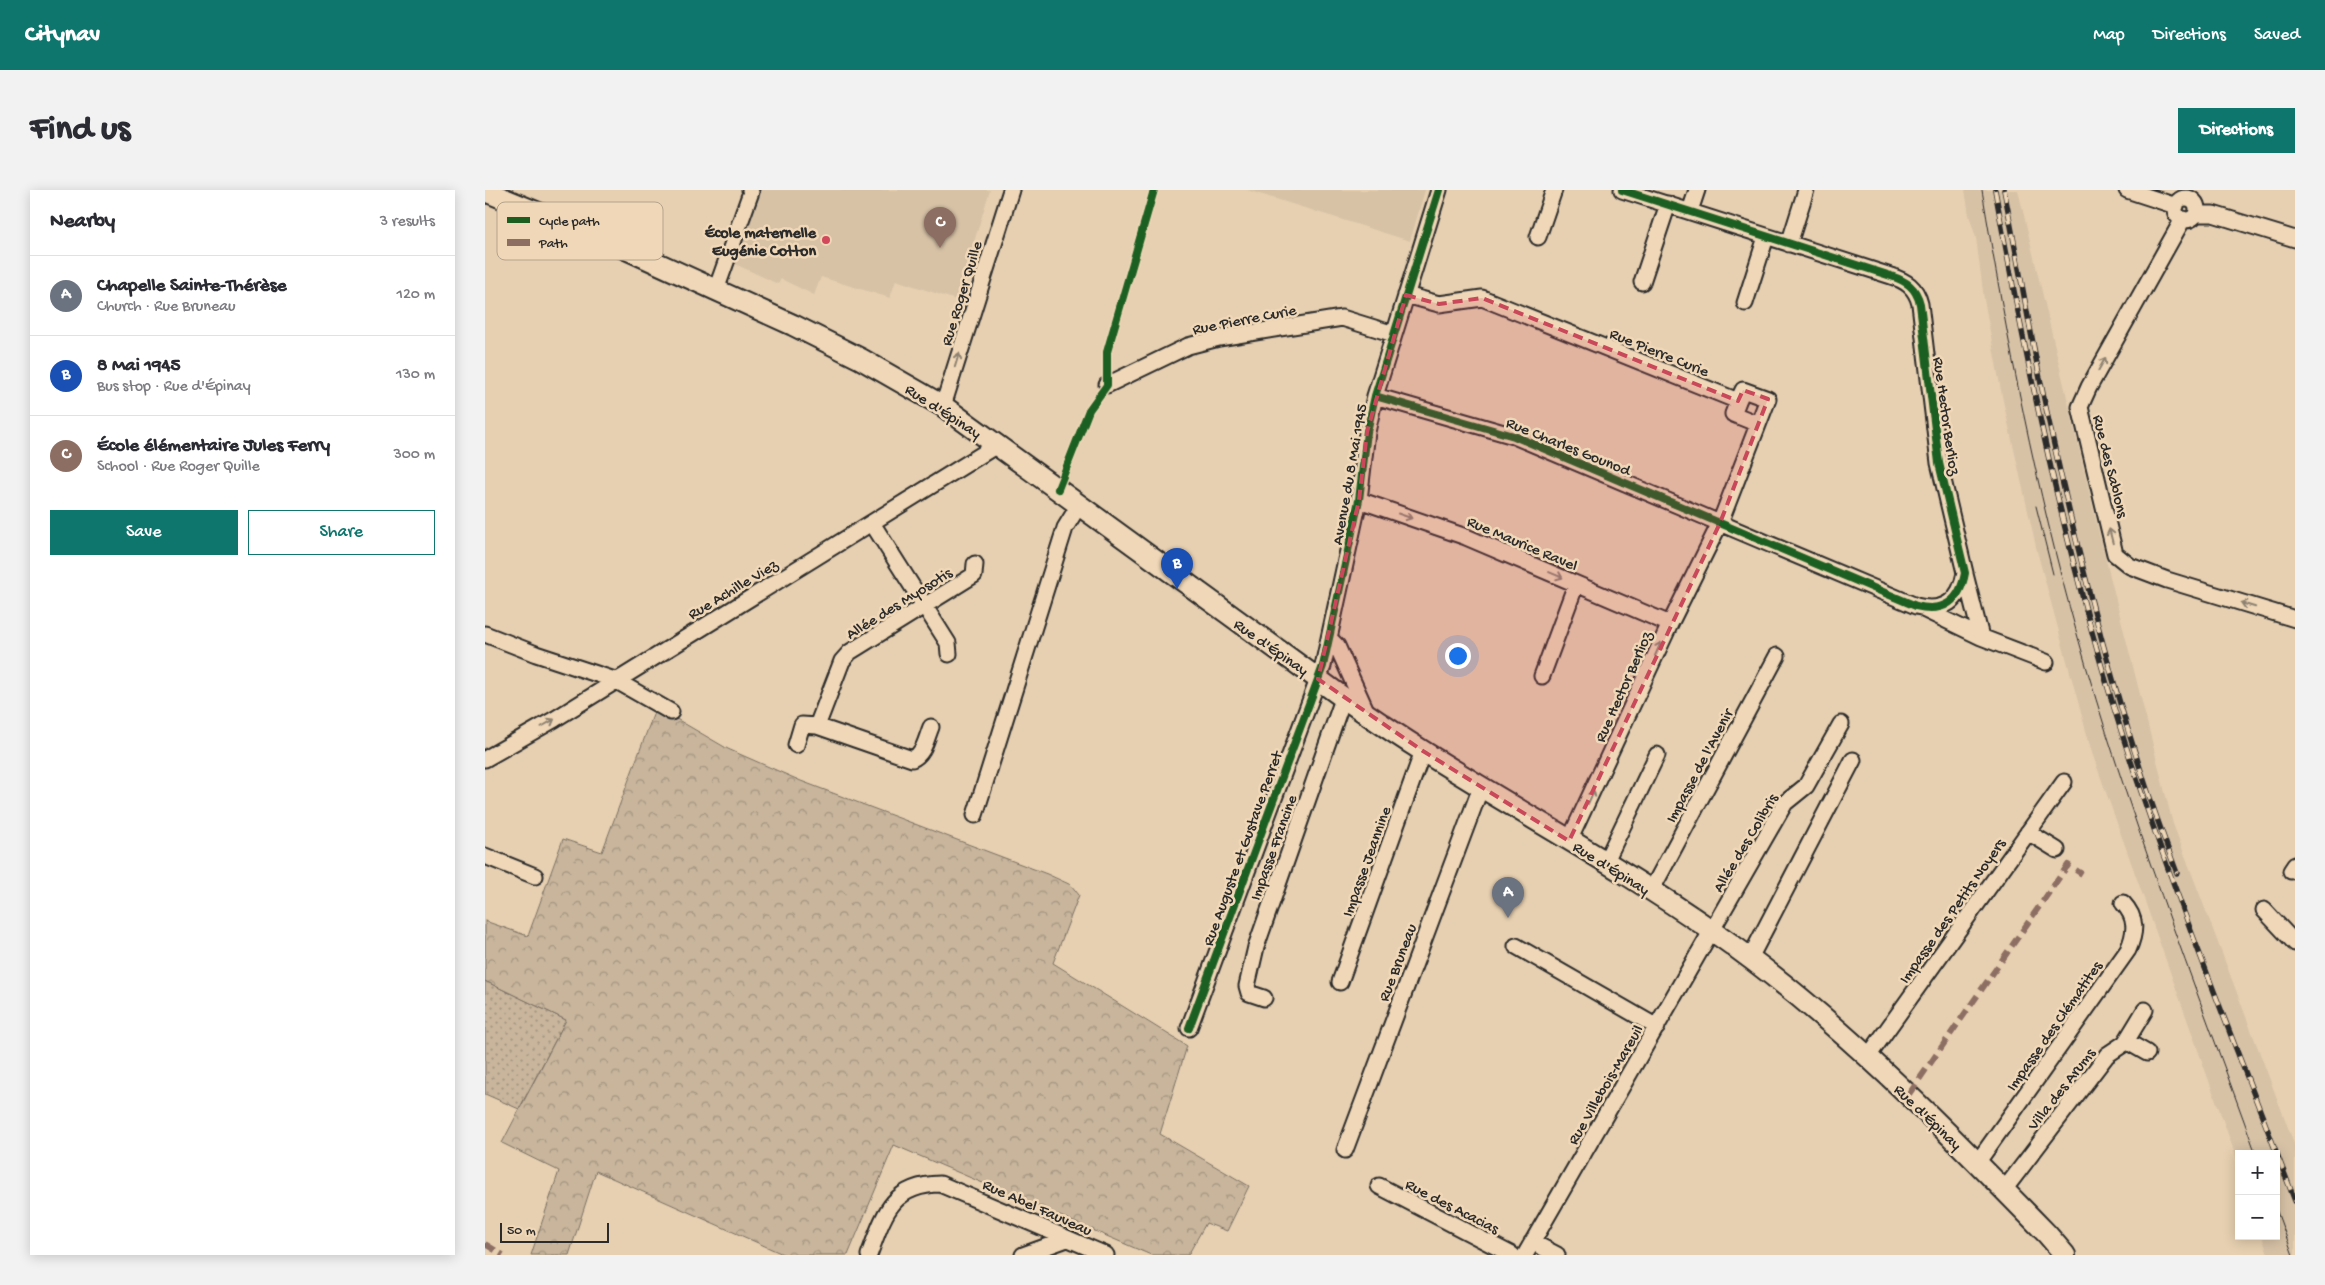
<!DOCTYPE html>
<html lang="en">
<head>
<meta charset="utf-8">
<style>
	body { margin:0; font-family:"Gochi Hand",sans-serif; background:#f2f2f3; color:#2b2b33 }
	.controls { position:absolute; right:15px; bottom:15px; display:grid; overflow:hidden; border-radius:0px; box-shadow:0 2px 12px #0003 }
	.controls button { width:45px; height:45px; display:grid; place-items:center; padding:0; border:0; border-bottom:1px solid #e1e1e2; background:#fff; color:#2b2b33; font:25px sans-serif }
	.scale { position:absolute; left:15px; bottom:12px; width:109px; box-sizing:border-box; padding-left:5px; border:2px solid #2b2b2b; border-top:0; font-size:14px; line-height:18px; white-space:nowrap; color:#2b2b2b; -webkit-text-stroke:4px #efd7b7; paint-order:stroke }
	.you { position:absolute; left:972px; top:465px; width:18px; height:18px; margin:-12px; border:4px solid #fff; border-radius:50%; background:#1a73e8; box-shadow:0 0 0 8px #1a73e833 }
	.badge { display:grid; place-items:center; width:32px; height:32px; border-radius:50%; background:#0f766e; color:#fff; font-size:16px; font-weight:700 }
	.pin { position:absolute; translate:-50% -41px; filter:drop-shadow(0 1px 2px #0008) }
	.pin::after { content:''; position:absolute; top:26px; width:18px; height:15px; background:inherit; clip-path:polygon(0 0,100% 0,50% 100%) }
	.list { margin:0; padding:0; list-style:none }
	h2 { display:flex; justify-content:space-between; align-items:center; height:65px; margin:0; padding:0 20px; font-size:21px }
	h2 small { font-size:16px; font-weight:400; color:#7c7c81 }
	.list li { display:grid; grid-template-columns:32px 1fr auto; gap:15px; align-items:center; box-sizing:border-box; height:80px; padding:0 20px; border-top:1px solid #e1e1e2 }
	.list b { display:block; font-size:19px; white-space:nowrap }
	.list p { margin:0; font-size:16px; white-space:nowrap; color:#7c7c81 }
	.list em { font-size:16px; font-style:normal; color:#7c7c81 }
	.actions { display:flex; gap:10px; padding:15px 20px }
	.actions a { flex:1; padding:11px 0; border:1px solid #0f766e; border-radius:0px; text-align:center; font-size:18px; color:#0f766e }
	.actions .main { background:#0f766e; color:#fff }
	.map { position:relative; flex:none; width:1810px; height:1065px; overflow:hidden; border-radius:0px }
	header { display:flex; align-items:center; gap:30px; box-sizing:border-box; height:70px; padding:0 25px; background:#0f766e; color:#fff }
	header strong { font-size:24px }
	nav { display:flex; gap:28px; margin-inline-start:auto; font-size:18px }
	.intro { display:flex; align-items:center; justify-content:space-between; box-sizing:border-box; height:120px; padding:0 30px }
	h1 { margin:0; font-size:35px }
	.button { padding:12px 22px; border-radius:0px; background:#0f766e; color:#fff; font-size:18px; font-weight:700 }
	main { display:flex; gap:30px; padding:0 30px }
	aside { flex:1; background:#fff; border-radius:0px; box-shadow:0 2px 12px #0003 }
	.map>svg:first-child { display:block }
	.built { fill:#d7c2a6 }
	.green { fill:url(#green-dots); stroke:#7a7064 }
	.forest { fill:url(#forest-crowns); stroke:#7a7064 }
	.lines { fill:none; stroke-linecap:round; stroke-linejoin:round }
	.minor-casing { stroke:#2b2b2b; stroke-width:19 }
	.major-casing { stroke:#2b2b2b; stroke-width:24 }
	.minor { stroke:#efd7b7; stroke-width:15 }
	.major { stroke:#efd7b7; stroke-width:20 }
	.tram { stroke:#2b2b2b; stroke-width:1 }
	.rail-casing { stroke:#2b2b2b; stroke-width:5.5 }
	.rail { stroke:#efd7b7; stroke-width:4; stroke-dasharray:11; stroke-linecap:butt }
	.quiet { stroke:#8d6e63; stroke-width:6; stroke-dasharray:12 6; stroke-linecap:butt }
	.cycleway-casing { stroke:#efd7b7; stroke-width:11 }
	.cycleway { stroke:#1b5e20; stroke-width:8 }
	.oneway { stroke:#8d8171 }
	.marked { fill:#c94859; fill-opacity:0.2; stroke:#c94859; stroke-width:4; stroke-dasharray:10 6; stroke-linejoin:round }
	.poi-dot { fill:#d1495b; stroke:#efd7b7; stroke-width:2 }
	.labels { text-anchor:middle; stroke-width:5; stroke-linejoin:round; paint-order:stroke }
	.poi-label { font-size:16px; font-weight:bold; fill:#2b2b2b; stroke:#efd7b7; text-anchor:end }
	.street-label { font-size:16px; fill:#2b2b2b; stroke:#efd7b7 }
	.key { fill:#efd7b7; stroke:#b4a38d; stroke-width:1 }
	.key-label { font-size:14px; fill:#2b2b2b }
</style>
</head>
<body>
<header>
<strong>Citynav</strong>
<nav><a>Map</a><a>Directions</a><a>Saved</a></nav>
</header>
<div class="intro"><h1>Find us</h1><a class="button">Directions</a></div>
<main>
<aside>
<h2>Nearby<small>3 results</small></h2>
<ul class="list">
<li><span class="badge" style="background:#6b7280">A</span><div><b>Chapelle Sainte-Thérèse</b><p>Church · Rue Bruneau</p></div><em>120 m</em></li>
<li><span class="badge" style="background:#1a4fb4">B</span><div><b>8 Mai 1945</b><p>Bus stop · Rue d'Épinay</p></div><em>130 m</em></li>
<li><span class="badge" style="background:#8d6e63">C</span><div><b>École élémentaire Jules Ferry</b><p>School · Rue Roger Quille</p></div><em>300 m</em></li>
</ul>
<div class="actions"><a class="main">Save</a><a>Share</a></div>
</aside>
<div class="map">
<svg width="1810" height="1065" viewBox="0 0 1810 1065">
	<defs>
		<pattern id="green-dots" width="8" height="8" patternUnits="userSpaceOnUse" patternTransform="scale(1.25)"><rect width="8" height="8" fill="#c8b59c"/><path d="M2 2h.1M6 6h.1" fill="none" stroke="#a3937f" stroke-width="1.8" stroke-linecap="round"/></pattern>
		<pattern id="forest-crowns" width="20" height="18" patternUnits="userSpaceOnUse" patternTransform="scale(1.25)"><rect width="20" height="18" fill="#c8b59c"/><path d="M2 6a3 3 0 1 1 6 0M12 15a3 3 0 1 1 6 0" fill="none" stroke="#a3937f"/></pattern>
	</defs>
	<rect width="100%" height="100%" fill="#e7d0b1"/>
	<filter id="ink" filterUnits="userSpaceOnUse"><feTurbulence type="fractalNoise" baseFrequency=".02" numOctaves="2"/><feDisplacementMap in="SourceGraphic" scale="10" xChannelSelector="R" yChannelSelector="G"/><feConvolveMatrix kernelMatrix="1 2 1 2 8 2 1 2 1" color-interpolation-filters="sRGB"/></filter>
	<g filter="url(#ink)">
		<!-- built -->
		<path class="built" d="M 274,0 L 505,0 L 471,110 L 411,90 L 405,108 L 336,87 L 329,105 L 296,89 L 293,94 L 248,73 Z
			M 762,0 L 940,0 L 925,51 Z
			M 1480,0 L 1533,0 L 1613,339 L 1688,634 L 1810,956 L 1810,1065 L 1783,1065 L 1777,1046 L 1791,1046 L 1791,964 L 1754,964 L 1754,975 L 1607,563 L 1552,361 L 1517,206 L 1499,109 L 1491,48 L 1484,25 Z"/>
		<!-- green -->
		<path class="green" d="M 0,791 L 81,830 L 34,919 L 0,904 Z"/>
		<!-- forest -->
		<path class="forest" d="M 171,517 L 243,559 L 316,591 L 562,684 L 586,695 L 594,705 L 568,773 L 702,856 L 675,944 L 764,996 L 742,1041 L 721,1033 L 703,1065 L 666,1065 L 409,955 L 363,1065 L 300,1065 L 111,981 L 84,1065 L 46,1065 L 74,981 L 17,953 L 81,830 L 0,791 L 0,731 L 43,746 L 78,649 L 117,662 Z"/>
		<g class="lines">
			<defs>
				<path id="minor" d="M 1642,0 L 1691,16
					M1690 19a11 11 0 1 1 22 0a11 11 0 1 1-22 0Z
					M 1205,21 L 1212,0
					M 1711,24 L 1728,24 L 1810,49
					M 1698,29 L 1604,197 L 1595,217 L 1630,364 L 1645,376 L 1682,390 L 1810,429
					M 1053,47 L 1069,0
					M 1304,54 L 1321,0
					M 1157,92 L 1183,14
					M 231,100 L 266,2 L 265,0
					M 921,105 L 954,114 L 997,108 L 1253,211 L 1258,200 L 1283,209 L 1235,333 L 1185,434 L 1084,651
					M 1260,113 L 1281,47
					M 622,195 L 703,156 L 734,148 L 857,128 L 909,144
					M 890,206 L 1029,246 L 1431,416 C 1459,423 1475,411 1480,383 L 1454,273 L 1435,114 C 1431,97 1421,91 1406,86 L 1137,0
					M 1253,211 L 1248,224 L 1273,234
					M 458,216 L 526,0
					M 874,310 L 981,347 L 1185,434
					M 387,333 L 463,453 L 464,464
					M 1440,420 L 1496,447 L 1480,384
					M 0,444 L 51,464 L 130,490 L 186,522
					M 1496,447 L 1561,472
					M 844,448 L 852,456 L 883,525
					M 1057,486 L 1091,394
					M 332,536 L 357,471 L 365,462 L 489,385 L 490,374
					M 311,555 L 317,535 L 332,536 L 427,569 C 439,564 441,549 446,537
					M 0,569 L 70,529 L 512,255
					M 490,625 L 580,338 L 594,315
					M 1543,642 L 1572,660
					M 0,666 L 50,686
					M 1120,673 L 1172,565
					M 1806,681 L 1810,675
					M 1166,701 L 1292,466
					M 1779,720 L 1810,753
					M 1031,756 L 1172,837
					M 1265,768 L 1368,570
					M 855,792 L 938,561
					M 779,808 L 764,803 L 762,796 L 771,757 L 858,509
					M 704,838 L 838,476 L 874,310 L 882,242 L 890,206 L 954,0
					M 1641,851 L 1662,863
					M 1382,868 L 1579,592
					M 860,960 L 996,597
					M 1492,973 L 1643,760 C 1651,742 1652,728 1638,713
					M 894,996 L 1027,1065
					M 1519,1000 L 1622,865 L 1640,853 L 1660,820
					M 1047,1052 L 1072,1065
					M 384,1065 C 399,1025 406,995 455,994 L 621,1065
					M 538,1065 L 582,1049
					M 1040,1065 L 1300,613 L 1321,596 L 1356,534"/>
				<path id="major" d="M 0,1 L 141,59 L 308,135 L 376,169 L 458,216 L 829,486 C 955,582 1099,651 1229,742 C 1350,826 1459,938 1562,1044 L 1580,1065"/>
			</defs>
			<!-- minor casing -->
			<use href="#minor" class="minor-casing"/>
			<!-- major casing -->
			<use href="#major" class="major-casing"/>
			<!-- minor -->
			<use href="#minor" class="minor"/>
			<!-- major -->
			<use href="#major" class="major"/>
			<!-- tram -->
			<path class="tram" d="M 1497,0 C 1522,150 1551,298 1592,444 C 1641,620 1709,792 1771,964
				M 1551,316 L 1568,384
				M 1791,1019 L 1808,1065"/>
			<defs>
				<path id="rail" d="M 1510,0 C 1544,186 1582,372 1640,553 C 1690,708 1752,859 1810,1011
					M 1519,0 C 1535,80 1548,161 1566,241 C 1598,388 1638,542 1692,683"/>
			</defs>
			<!-- rail casing -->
			<use href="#rail" class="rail-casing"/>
			<!-- rail -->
			<use href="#rail" class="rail"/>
			<!-- quiet -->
			<path class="quiet" d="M 1424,904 L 1583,675 L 1597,684
				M 0,1054 L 18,1065"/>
			<defs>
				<path id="cycleway" d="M 890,206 L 1029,246 L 1431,416 C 1459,423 1475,411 1480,383 L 1454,273 L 1435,114 C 1431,97 1421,91 1406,86 L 1137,0
					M 573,299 L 604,220 L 622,195 L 622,162 L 669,0
					M 704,838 L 838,476 L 874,310 L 882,242 L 890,206 L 954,0"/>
			</defs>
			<!-- cycleway casing -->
			<use href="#cycleway" class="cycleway-casing"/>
			<!-- cycleway -->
			<use href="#cycleway" class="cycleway"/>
		</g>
		<!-- one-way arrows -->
		<defs><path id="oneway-shaft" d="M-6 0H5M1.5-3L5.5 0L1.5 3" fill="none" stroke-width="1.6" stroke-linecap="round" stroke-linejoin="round" transform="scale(1.25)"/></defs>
		<g class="oneway">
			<use href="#oneway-shaft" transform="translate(472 170) rotate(-73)"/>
			<use href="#oneway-shaft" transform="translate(1617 174) rotate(-61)"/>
			<use href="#oneway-shaft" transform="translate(920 326) rotate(19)"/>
			<use href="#oneway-shaft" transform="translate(1626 346) rotate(-104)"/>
			<use href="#oneway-shaft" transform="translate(1071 385) rotate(23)"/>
			<use href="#oneway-shaft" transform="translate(1763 415) rotate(-163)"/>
			<use href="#oneway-shaft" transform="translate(1173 459) rotate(-66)"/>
			<use href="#oneway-shaft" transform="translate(63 533) rotate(-30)"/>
			<use href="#oneway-shaft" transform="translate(1106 607) rotate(-66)"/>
		</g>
	</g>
	<!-- marked area -->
	<path class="marked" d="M 921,105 L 954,114 L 997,108 L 1253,211 L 1258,200 L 1283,209 L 1235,333 L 1084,651 L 938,561 L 833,489 L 874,310 L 882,242 Z"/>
	<!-- markers -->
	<circle class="poi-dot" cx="341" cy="50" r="5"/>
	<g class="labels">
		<!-- poi labels -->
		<g class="poi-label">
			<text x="331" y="47">École maternelle<tspan x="331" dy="18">Eugénie Cotton</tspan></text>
		</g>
		<!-- street labels -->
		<g class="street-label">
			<text transform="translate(475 103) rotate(-73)" y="6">Rue Roger Quille</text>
			<text transform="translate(759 128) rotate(-11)" y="6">Rue Pierre Curie</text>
			<text transform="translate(1175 161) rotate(22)" y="6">Rue Pierre Curie</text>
			<text transform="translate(459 220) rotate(33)" y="6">Rue d'Épinay</text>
			<text transform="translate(1463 226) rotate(82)" y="6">Rue Hector Berlioz</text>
			<text transform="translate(1084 255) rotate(22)" y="6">Rue Charles Gounod</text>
			<text transform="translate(1627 276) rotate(76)" y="6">Rue des Sablons</text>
			<text transform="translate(863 284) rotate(-80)" y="6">Avenue du 8 Mai 1945</text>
			<text transform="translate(1038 352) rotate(23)" y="6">Rue Maurice Ravel</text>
			<text transform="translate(247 398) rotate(-31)" y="6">Rue Achille Viez</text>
			<text transform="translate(413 412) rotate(-32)" y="6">Allée des Myosotis</text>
			<text transform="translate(787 456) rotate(35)" y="6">Rue d'Épinay</text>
			<text transform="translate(1137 496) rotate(-66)" y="6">Rue Hector Berlioz</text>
			<text transform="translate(1213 575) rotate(-62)" y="6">Impasse de l'Avenir</text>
			<text transform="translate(1259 652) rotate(-59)" y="6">Allée des Colibris</text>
			<text transform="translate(787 657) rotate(-70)" y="6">Impasse Francine</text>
			<text transform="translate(756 658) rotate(-70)" y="6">Rue Auguste et Gustave Perret</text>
			<text transform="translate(880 671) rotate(-70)" y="6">Impasse Jeannine</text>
			<text transform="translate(1127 677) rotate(32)" y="6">Rue d'Épinay</text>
			<text transform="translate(1466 720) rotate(-55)" y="6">Impasse des Petits Noyers</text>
			<text transform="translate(911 772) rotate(-69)" y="6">Rue Bruneau</text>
			<text transform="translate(1568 835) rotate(-55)" y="6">Impasse des Clématites</text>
			<text transform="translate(1119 894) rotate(-60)" y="6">Rue Villebois-Mareuil</text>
			<text transform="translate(1575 898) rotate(-52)" y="6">Villa des Arums</text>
			<text transform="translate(1444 926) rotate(44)" y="6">Rue d'Épinay</text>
			<text transform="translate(968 1015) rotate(27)" y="6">Rue des Acacias</text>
			<text transform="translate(553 1016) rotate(24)" y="6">Rue Abel Fauveau</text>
		</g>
	</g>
	<!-- legend -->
	<rect x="12" y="12" width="166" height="58" rx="8" class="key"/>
	<rect x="22" y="27" width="23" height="6" fill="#1b5e20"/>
	<rect x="22" y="49" width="23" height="7" fill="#8d6e63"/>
	<g class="key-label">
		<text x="54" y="35">Cycle path</text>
		<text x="54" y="57">Path</text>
	</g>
</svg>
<div class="controls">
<button>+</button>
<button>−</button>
</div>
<div class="scale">50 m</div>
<div class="you"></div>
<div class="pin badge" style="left:1023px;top:728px;background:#6b7280">A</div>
<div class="pin badge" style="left:692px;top:399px;background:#1a4fb4">B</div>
<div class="pin badge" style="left:455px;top:58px;background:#8d6e63">C</div>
</div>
</main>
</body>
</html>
